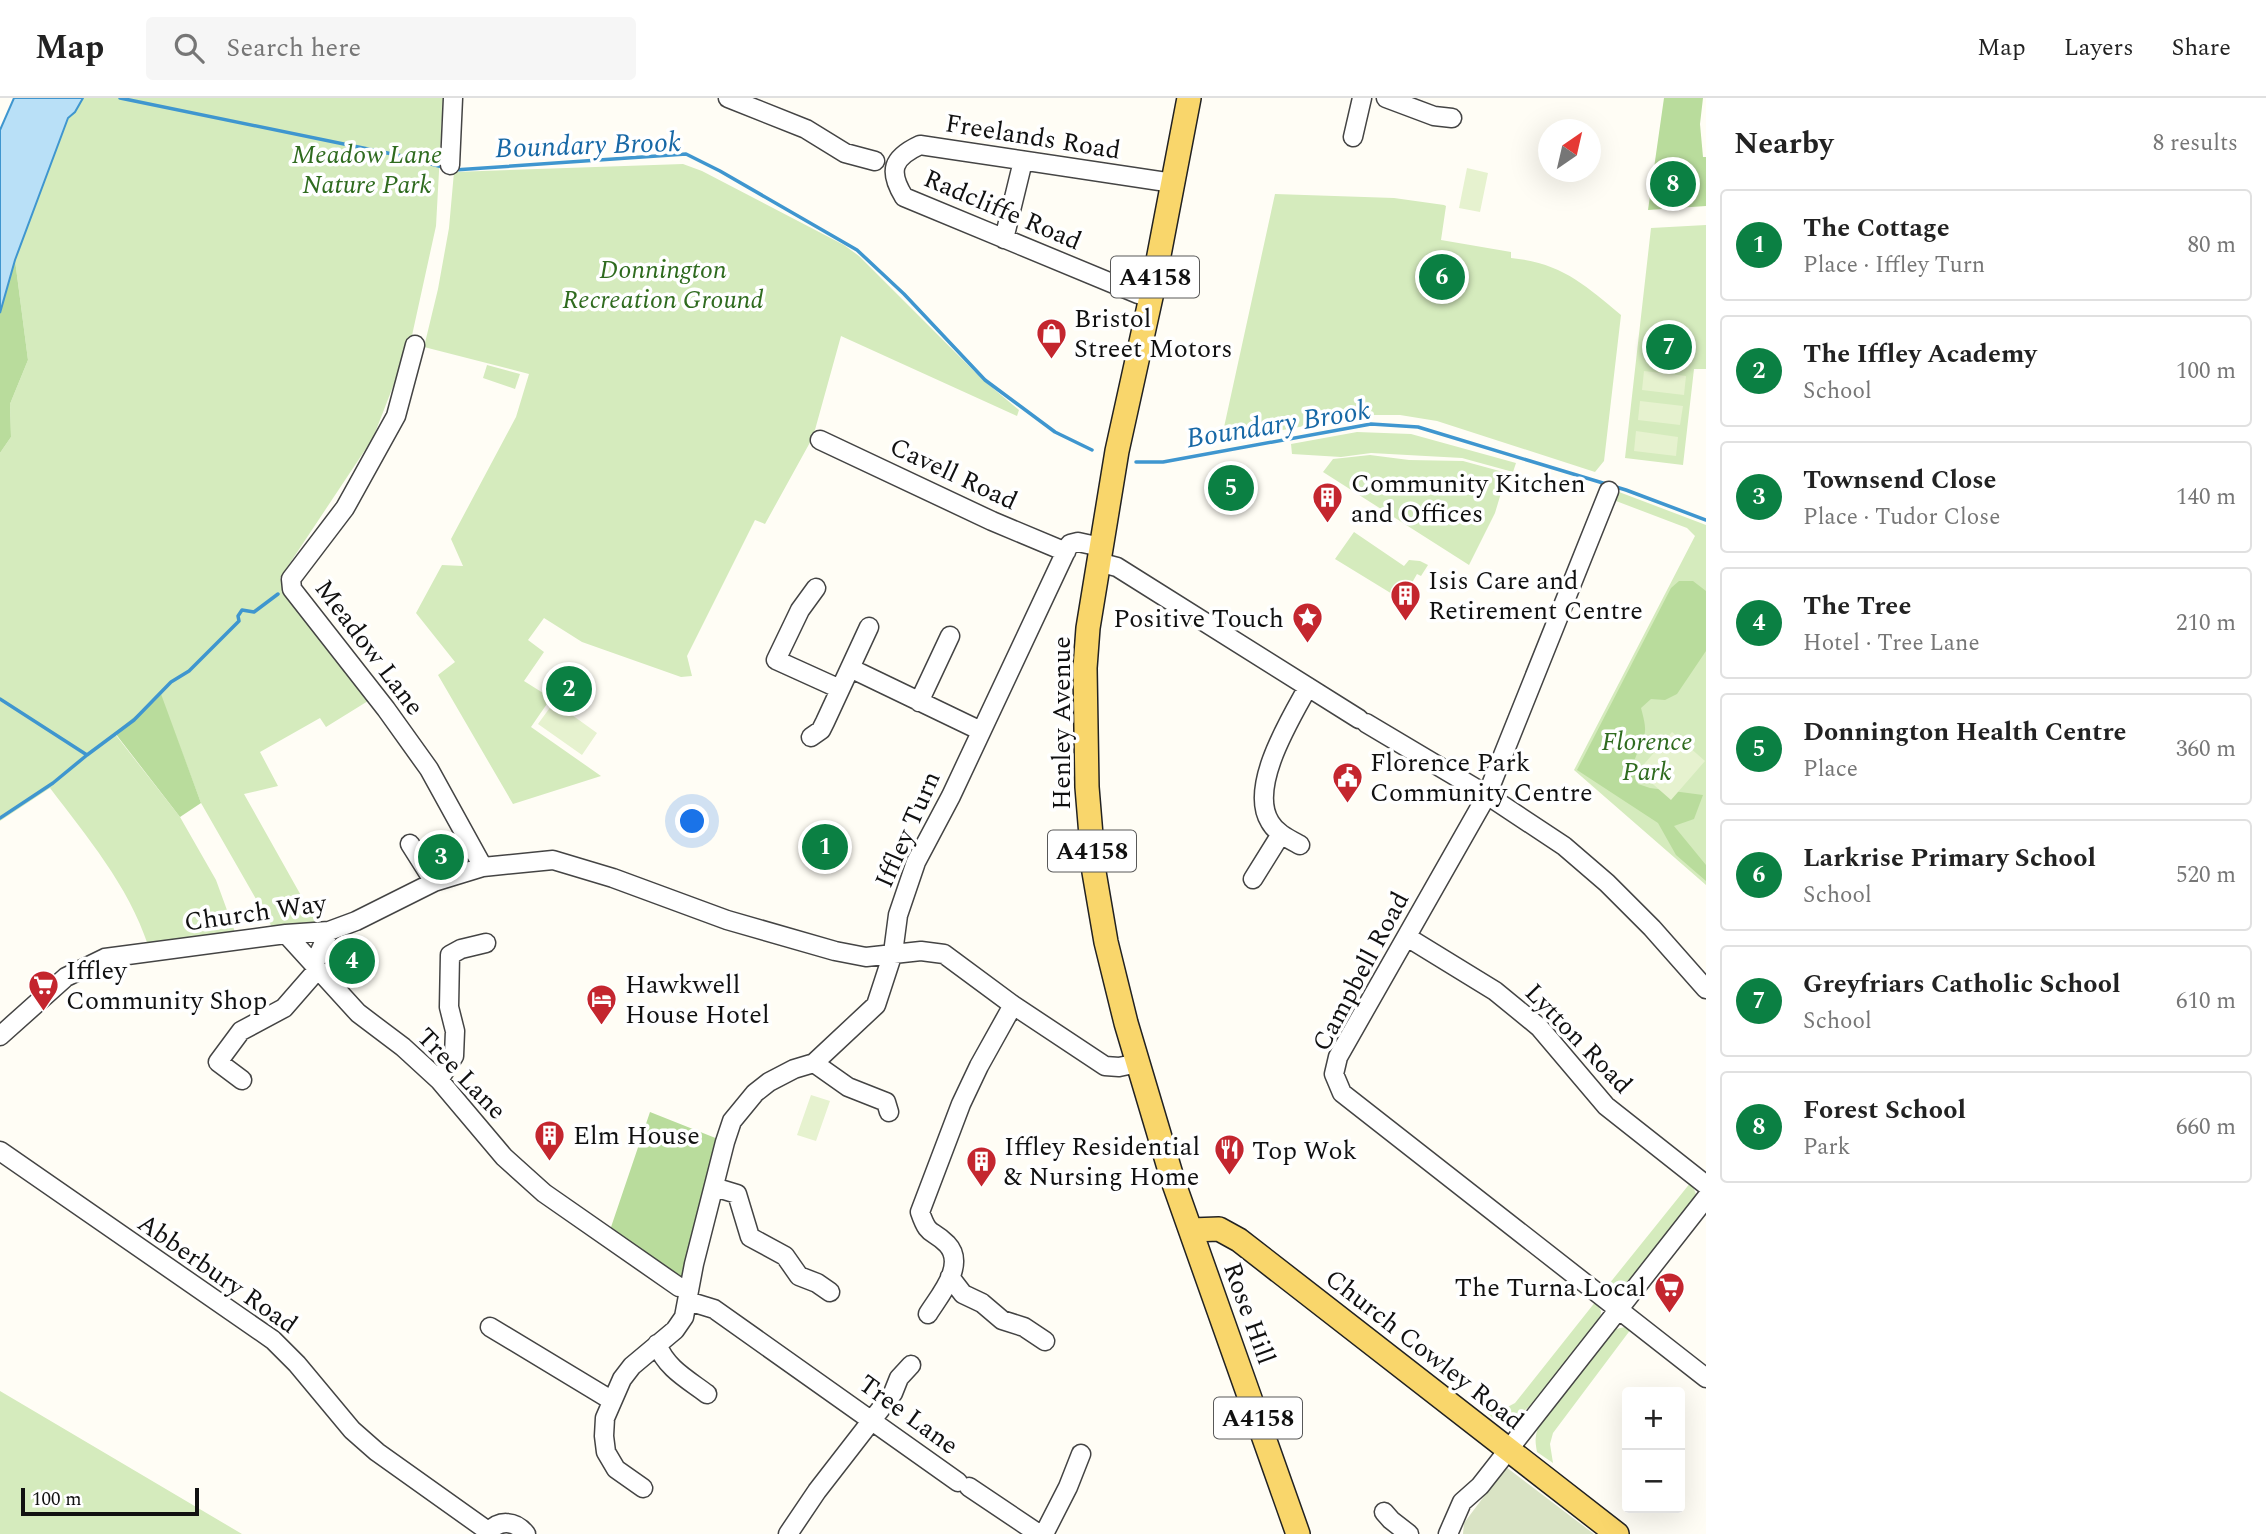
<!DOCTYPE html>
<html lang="en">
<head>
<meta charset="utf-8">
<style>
	body { margin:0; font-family:Spectral,serif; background:#f6f6f6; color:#222 }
	.controls { position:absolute; right:21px; bottom:21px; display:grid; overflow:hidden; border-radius:7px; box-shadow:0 7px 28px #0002 }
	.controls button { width:63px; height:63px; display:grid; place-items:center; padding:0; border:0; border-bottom:2px solid #e0e0e0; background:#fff; color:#222; font:35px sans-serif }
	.compass { position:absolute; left:1538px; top:21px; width:63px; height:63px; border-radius:50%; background:#fff; box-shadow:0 7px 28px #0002; rotate:34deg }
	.scale { position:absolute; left:21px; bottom:18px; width:178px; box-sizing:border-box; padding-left:7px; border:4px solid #111; border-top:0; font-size:19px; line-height:24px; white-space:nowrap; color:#111; -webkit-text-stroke:5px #fff; paint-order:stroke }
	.you { position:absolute; left:693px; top:724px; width:24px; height:24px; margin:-18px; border:5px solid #fff; border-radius:50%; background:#1a73e8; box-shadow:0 0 0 10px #1a73e833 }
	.badge { display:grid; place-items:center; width:46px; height:46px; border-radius:50%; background:#0b8043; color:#fff; font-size:23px; font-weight:700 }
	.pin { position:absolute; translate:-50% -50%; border:4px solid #fff; box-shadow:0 2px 7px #0006 }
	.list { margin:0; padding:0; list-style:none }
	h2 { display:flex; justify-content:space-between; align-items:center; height:91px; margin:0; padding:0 28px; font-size:30px }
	h2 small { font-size:23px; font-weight:400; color:#767676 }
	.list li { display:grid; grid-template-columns:46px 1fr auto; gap:21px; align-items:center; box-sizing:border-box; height:112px; margin:0 14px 14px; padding:0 14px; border:2px solid #e0e0e0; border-radius:7px }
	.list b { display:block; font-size:26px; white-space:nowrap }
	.list p { margin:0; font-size:23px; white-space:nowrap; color:#767676 }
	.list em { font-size:23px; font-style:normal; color:#767676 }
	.icon { flex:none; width:38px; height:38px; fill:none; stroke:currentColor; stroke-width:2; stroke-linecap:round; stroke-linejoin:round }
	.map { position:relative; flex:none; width:1706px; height:1436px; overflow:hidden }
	header { display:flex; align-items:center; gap:42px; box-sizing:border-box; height:98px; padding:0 35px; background:#fff; border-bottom:2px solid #e0e0e0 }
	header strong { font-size:33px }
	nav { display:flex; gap:38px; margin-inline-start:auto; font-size:24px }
	.search { width:490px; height:63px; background:#f6f6f6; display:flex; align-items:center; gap:18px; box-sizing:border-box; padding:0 24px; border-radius:7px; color:#767676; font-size:26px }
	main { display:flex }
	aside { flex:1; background:#fff }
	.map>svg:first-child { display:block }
	.green { fill:#d5ebbd }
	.forest { fill:#b9dc9c }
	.cemetery { fill:#d9e3c4 }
	.pitch { fill:#e6f2cf }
	.water { fill:#b9e0f7; stroke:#3f96cf; stroke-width:2 }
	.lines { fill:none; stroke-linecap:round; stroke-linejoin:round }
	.stream { stroke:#3f96cf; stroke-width:3.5 }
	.minor-casing { stroke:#444; stroke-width:21 }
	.major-casing { stroke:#222; stroke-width:26 }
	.minor { stroke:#fff; stroke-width:18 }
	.major { stroke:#f9d66b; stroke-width:23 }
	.labels { text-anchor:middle; stroke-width:7; stroke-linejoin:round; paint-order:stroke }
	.shield { fill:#fff; stroke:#585858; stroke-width:2 }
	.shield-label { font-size:24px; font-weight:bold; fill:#111 }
	.street-label { font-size:26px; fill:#111; stroke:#fff }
	.park-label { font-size:26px; font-style:italic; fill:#2f6b1f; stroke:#fff }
	.poi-label { font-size:26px; fill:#111; stroke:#fff; text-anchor:start }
	.water-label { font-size:28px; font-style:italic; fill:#1768a6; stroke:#fff }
</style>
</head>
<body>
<header>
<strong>Map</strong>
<div class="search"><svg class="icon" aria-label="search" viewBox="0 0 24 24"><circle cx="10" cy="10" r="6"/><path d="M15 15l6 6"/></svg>Search here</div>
<nav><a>Map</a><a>Layers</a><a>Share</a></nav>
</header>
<main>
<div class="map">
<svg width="1706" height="1436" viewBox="0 0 1706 1436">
	<rect width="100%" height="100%" fill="#fffdf5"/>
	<!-- green -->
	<path class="green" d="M 83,0 L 443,0 L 436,128 L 411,242 L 373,340 L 280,480 L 286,494 L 368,603 L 326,629 L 320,620 L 260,654 L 278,688 L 244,696 L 317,826 L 272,829 L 201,705 L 160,596 L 115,636 L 180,719 L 216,782 L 235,834 L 148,847 C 128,787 87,739 50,690 L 0,723 L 0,355 L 11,339 L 10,306 L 28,262 L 15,162 L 68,20 L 75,14 Z
		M 683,66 L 702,73 L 844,147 L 859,158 L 982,281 L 1019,312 L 1017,318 L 841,238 L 813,339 L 765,426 L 755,422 L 687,558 L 692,578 L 681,579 L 582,544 L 544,520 L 528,542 L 544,554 L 524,583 L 551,600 L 531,629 L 601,678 L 513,706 L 438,577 L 455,564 L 416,515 L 442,467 L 463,468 L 451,441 L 516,319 L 529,276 L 424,249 L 438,191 L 449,130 L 454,74 Z
		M 1275,96 L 1394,100 L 1444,107 L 1446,108 L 1441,142 L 1511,154 L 1511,160 C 1561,165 1584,186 1621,217 L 1604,363 L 1595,374 L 1437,323 L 1400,317 L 1366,317 L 1221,343 Z
		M 1706,127 L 1706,271 L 1694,271 L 1683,367 L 1625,360 L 1651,130 Z
		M 487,267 L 520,276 L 515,291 L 483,280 Z
		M 1357,334 L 1411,336 L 1516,365 L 1513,374 L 1462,360 L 1371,355 L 1341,359 L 1292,356 L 1291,346 Z
		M 1370,357 L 1409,362 L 1463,363 L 1507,375 L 1495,415 L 1469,467 L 1323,374 L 1333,361 Z
		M 1619,394 L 1706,427 L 1706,787 L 1574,672 L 1695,438 L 1687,430 L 1616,403 Z
		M 1354,434 L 1404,468 L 1409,462 L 1420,463 L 1428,467 L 1421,478 L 1417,476 L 1402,502 L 1335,461 Z
		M 1691,1084 L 1696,1096 L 1694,1104 L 1626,1189 L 1611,1194 L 1605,1191 Z
		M 1596,1203 L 1601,1213 L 1600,1223 C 1584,1244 1526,1327 1501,1324 C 1496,1323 1491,1318 1487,1315 L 1500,1313 L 1515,1305 Z
		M 1625,1229 L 1631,1231 L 1553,1335 L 1550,1346 L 1553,1365 L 1537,1354 C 1536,1348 1535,1343 1536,1338 C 1541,1309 1592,1256 1611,1232 Z
		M 0,1293 L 242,1436 L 0,1436 Z"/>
	<!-- forest -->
	<path class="forest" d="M 1664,0 L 1703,0 L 1700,26 L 1703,59 L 1706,59 L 1706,108 L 1648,112 Z
		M 15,162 L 28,262 L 10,306 L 11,339 L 0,355 L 0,215 Z
		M 1679,483 L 1693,483 L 1706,493 L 1706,553 L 1677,596 L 1665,602 L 1651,601 L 1641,610 C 1643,618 1647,630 1644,638 C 1638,660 1628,661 1638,686 L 1650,690 L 1703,697 L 1694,721 L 1674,728 L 1706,767 L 1706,783 L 1676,757 L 1658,725 L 1577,672 L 1671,490 Z
		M 161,596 L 201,705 L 180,719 L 115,635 Z
		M 650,1014 L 718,1041 L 685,1185 L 609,1135 Z"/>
	<!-- cemetery -->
	<path class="cemetery" d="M 1506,1369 L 1594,1436 L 1463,1436 L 1464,1425 Z"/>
	<!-- pitch -->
	<path class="pitch" d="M 1467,70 L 1488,75 L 1480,114 L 1459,110 Z
		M 1644,273 L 1686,278 L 1684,297 L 1642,292 Z
		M 1640,303 L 1683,308 L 1680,327 L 1638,322 Z
		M 1636,333 L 1678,339 L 1676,358 L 1634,353 Z
		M 554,604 L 597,635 L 582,657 L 538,626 Z
		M 1672,634 L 1705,663 L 1671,702 L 1638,673 Z
		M 811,997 L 830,1003 L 816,1043 L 797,1037 Z"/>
	<!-- water -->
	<path class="water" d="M 14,0 L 83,0 L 75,14 L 68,20 L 15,162 L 0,215 L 0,32 Z"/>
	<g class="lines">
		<!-- stream -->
		<path class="stream" d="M 120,0 L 402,58 L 446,70
			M 454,72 L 686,56 L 720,73 L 857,152 L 904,196 L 985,282 L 1055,334 L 1092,352
			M 1136,364 L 1163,364 L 1371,326 L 1418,329 L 1626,392 L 1706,422
			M 0,601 L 87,657 L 134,622 L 171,584 L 189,573 L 239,523 L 238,518 L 242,512 L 254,514 L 278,496
			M 0,720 L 53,685 L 87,657"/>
		<defs>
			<path id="minor" d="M 728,0 L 806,31 L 845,55 L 875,63
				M 1386,0 L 1434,18 L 1452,20
				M 1353,39 L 1362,0
				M 450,67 L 453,0
				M 1004,141 L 1023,63
				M 1151,199 L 1138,196 L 904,99 C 888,73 892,60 920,47 L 1173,85
				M 415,247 L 396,318 L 345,410 L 291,481 L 292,491 L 386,611 L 429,671 L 483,769
				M 820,342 L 992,423 L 1066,454
				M 1609,393 L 1487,697 L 1338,959 L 1334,976 L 1342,995 L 1706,1280
				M 1098,464 L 1117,469 L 1359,621
				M 816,490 L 800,512 L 776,562 L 840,591
				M 850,570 L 981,633
				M 919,604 L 950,538
				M 1366,625 L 1487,697 L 1564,748 L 1607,785 L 1652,830 L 1706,891
				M 811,639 L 821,632 L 825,624 L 869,529
				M 410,746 L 434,784
				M 1300,747 C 1289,741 1276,735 1270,724 C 1248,689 1291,620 1308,589
				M 1253,781 L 1281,736
				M 286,836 L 358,915 L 403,949 L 439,982 L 504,1059 L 544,1095 L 679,1189
				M 1407,839 L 1495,893 L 1539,929 L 1606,1008 L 1706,1087
				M 314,867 L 329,833
				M 0,938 L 66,879 L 105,860 L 286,836 L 329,833 L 356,823 L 434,784 L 483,769 L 553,762 L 613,780 L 727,822 L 835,853 L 866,859 L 921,853 L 944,856 L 1013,907 L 1105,968 L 1119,969 L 1138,965
				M 814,965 L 848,989 L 886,1004 L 889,1014
				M 242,982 L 218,964 L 241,933 L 284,910 L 318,871
				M 439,982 L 454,958 L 455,933 L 449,909 L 450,857 L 461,851 L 486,845
				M 0,1053 L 273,1242 L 297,1266 L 352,1332 L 377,1354 L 488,1433
				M 714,1089 L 737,1096 L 750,1139 L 785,1158 L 799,1178 L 817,1185 L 830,1194
				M 950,1179 L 963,1196 L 982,1205 L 1002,1222 L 1024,1229 L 1045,1243
				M 688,1203 L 714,1211 L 958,1384
				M 928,1216 C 939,1198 967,1167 947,1146 C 931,1130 929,1140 920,1114 L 961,1006 L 979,968 L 1013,907
				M 490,1229 L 611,1302
				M 657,1246 C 666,1270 687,1281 707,1296
				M 969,1389 L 1039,1436
				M 643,1390 L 616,1371 L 606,1354 L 604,1338 L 605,1320 L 622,1281 L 632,1268 L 675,1232 L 684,1219 L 694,1166 L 725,1044 L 732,1023 L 755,995 L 769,984 L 794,971 L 814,965 L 876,907 L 893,855 L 898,817 L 916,764 L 951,698 L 1067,451 L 1070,446 L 1078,444 L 1101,449
				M 1384,1414 L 1391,1422 L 1409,1436
				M 487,1436 C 498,1421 515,1422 526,1436
				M 788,1436 L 817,1393 L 893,1295 L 899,1280 L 911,1267
				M 1044,1436 L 1068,1389 L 1081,1356
				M 1448,1436 L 1462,1404 L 1480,1388 L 1706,1100"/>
			<path id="major" d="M 1189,0 L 1151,199 L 1117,353 L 1088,530 L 1085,570 L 1087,689 L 1094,774 L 1106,844 L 1126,925 L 1173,1083 L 1298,1436
				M 1191,1132 L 1219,1131 L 1239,1142 L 1617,1436"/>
		</defs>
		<!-- minor casing -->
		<use href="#minor" class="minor-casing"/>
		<!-- major casing -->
		<use href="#major" class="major-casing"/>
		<!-- minor -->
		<use href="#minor" class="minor"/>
		<!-- major -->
		<use href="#major" class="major"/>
	</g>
	<!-- icons -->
	<defs>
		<symbol id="shop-pin" viewBox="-11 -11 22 30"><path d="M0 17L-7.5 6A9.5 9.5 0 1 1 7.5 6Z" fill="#c4262e" stroke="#fff"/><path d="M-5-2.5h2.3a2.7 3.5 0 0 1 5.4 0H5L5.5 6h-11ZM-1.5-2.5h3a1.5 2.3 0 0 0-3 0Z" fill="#fff"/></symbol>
		<symbol id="building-pin" viewBox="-11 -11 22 30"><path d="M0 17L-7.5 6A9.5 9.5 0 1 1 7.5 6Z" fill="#c4262e" stroke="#fff"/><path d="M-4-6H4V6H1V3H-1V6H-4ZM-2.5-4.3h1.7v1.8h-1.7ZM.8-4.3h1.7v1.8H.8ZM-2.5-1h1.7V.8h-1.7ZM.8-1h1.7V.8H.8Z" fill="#fff"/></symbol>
		<symbol id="sight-pin" viewBox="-11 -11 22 30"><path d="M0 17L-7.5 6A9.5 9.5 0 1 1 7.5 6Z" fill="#c4262e" stroke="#fff"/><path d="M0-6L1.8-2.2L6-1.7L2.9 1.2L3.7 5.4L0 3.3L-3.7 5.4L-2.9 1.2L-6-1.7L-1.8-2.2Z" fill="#fff"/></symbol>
		<symbol id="civic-pin" viewBox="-11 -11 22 30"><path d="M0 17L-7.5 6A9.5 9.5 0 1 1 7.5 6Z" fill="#c4262e" stroke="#fff"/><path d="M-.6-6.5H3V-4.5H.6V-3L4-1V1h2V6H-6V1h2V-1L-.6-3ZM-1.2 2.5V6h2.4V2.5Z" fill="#fff"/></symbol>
		<symbol id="supermarket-pin" viewBox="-11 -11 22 30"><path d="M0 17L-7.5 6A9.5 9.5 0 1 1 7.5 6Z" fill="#c4262e" stroke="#fff"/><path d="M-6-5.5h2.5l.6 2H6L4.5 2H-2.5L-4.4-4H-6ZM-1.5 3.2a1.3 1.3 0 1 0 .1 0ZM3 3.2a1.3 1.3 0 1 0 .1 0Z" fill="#fff"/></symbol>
		<symbol id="hotel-pin" viewBox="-11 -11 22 30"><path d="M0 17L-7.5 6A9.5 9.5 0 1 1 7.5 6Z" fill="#c4262e" stroke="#fff"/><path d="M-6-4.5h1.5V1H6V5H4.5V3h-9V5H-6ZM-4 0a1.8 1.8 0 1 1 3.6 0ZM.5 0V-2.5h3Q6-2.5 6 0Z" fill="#fff"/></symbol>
		<symbol id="restaurant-pin" viewBox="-11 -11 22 30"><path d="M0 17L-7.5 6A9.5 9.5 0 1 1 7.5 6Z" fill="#c4262e" stroke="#fff"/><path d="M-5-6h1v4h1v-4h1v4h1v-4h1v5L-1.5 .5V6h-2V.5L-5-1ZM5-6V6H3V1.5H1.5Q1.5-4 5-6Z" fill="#fff"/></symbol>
	</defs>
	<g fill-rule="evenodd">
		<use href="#shop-pin" x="1034" y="218" width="35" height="47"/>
		<use href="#building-pin" x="1310" y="382" width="35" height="47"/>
		<use href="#building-pin" x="1388" y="480" width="35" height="47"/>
		<use href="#sight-pin" x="1290" y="502" width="35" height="47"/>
		<use href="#civic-pin" x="1330" y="662" width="35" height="47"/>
		<use href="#supermarket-pin" x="26" y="870" width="35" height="47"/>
		<use href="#hotel-pin" x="584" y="884" width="35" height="47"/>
		<use href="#building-pin" x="532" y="1020" width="35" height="47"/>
		<use href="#restaurant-pin" x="1212" y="1034" width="35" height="47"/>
		<use href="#building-pin" x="964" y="1046" width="35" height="47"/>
		<use href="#supermarket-pin" x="1652" y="1172" width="35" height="47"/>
	</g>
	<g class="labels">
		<!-- shield labels -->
		<g class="shield">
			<rect x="1111" y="158.5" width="88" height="41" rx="5"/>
			<rect x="1048" y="732.5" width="88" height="41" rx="5"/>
			<rect x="1214" y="1299.5" width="88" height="41" rx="5"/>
		</g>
		<g class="shield-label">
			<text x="1155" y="187">A4158</text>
			<text x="1092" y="761">A4158</text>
			<text x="1258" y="1328">A4158</text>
		</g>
		<!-- street labels -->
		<g class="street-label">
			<text transform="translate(1033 38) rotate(9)" y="9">Freelands Road</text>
			<text transform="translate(1003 111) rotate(23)" y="9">Radcliffe Road</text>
			<text transform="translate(954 375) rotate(25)" y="9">Cavell Road</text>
			<text transform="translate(370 549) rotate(53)" y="9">Meadow Lane</text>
			<text transform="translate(1061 625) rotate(-90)" y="9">Henley Avenue</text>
			<text transform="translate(907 731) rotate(-66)" y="9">Iffley Turn</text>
			<text transform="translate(255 814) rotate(-8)" y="9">Church Way</text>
			<text transform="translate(1360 873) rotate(-62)" y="9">Campbell Road</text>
			<text transform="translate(1579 940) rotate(46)" y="9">Lytton Road</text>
			<text transform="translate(462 975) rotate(46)" y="9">Tree Lane</text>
			<text transform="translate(218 1175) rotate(35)" y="9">Abberbury Road</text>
			<text transform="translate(1250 1215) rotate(70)" y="9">Rose Hill</text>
			<text transform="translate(1425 1251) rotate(38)" y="9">Church Cowley Road</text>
			<text transform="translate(909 1316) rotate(36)" y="9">Tree Lane</text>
		</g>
		<!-- park labels -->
		<g class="park-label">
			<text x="367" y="65">Meadow Lane<tspan x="367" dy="30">Nature Park</tspan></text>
			<text x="663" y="180">Donnington<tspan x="663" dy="30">Recreation Ground</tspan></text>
			<text x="1647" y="652">Florence<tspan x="1647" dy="30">Park</tspan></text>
		</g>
		<!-- poi labels -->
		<g class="poi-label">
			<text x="1074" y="229">Bristol<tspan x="1074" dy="30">Street Motors</tspan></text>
			<text x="1351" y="394">Community Kitchen<tspan x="1351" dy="30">and Offices</tspan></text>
			<text x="1428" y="491">Isis Care and<tspan x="1428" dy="30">Retirement Centre</tspan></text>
			<text x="1284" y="529" text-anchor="end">Positive Touch</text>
			<text x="1370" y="673">Florence Park<tspan x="1370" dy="30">Community Centre</tspan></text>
			<text x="66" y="881">Iffley<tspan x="66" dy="30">Community Shop</tspan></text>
			<text x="625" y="895">Hawkwell<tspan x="625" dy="30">House Hotel</tspan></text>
			<text x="573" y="1046">Elm House</text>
			<text x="1004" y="1057">Iffley Residential<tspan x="1004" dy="30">&amp; Nursing Home</tspan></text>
			<text x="1252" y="1061">Top Wok</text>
			<text x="1646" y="1198" text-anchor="end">The Turna Local</text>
		</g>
		<!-- water labels -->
		<g class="water-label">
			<text transform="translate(588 46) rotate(-2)" y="10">Boundary Brook</text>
			<text transform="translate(1278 325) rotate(-9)" y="10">Boundary Brook</text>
		</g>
	</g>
</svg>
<div class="controls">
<button>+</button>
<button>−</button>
</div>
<svg class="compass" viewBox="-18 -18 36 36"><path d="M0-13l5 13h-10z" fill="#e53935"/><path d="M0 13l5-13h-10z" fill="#767676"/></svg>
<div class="scale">100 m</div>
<div class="you"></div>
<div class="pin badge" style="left:825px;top:749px">1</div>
<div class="pin badge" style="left:569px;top:591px">2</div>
<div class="pin badge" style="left:441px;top:759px">3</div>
<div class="pin badge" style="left:352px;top:863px">4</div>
<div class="pin badge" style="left:1231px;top:390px">5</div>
<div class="pin badge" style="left:1442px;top:179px">6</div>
<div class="pin badge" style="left:1669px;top:249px">7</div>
<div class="pin badge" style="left:1673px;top:86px">8</div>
</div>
<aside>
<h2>Nearby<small>8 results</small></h2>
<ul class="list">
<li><span class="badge">1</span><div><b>The Cottage</b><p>Place · Iffley Turn</p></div><em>80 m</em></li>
<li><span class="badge">2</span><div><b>The Iffley Academy</b><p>School</p></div><em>100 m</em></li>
<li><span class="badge">3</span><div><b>Townsend Close</b><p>Place · Tudor Close</p></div><em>140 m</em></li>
<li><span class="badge">4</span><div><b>The Tree</b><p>Hotel · Tree Lane</p></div><em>210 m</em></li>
<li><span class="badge">5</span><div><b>Donnington Health Centre</b><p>Place</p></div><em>360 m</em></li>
<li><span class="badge">6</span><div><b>Larkrise Primary School</b><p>School</p></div><em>520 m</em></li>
<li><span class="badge">7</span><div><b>Greyfriars Catholic School</b><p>School</p></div><em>610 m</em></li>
<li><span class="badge">8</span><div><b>Forest School</b><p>Park</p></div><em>660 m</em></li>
</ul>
</aside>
</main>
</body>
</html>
